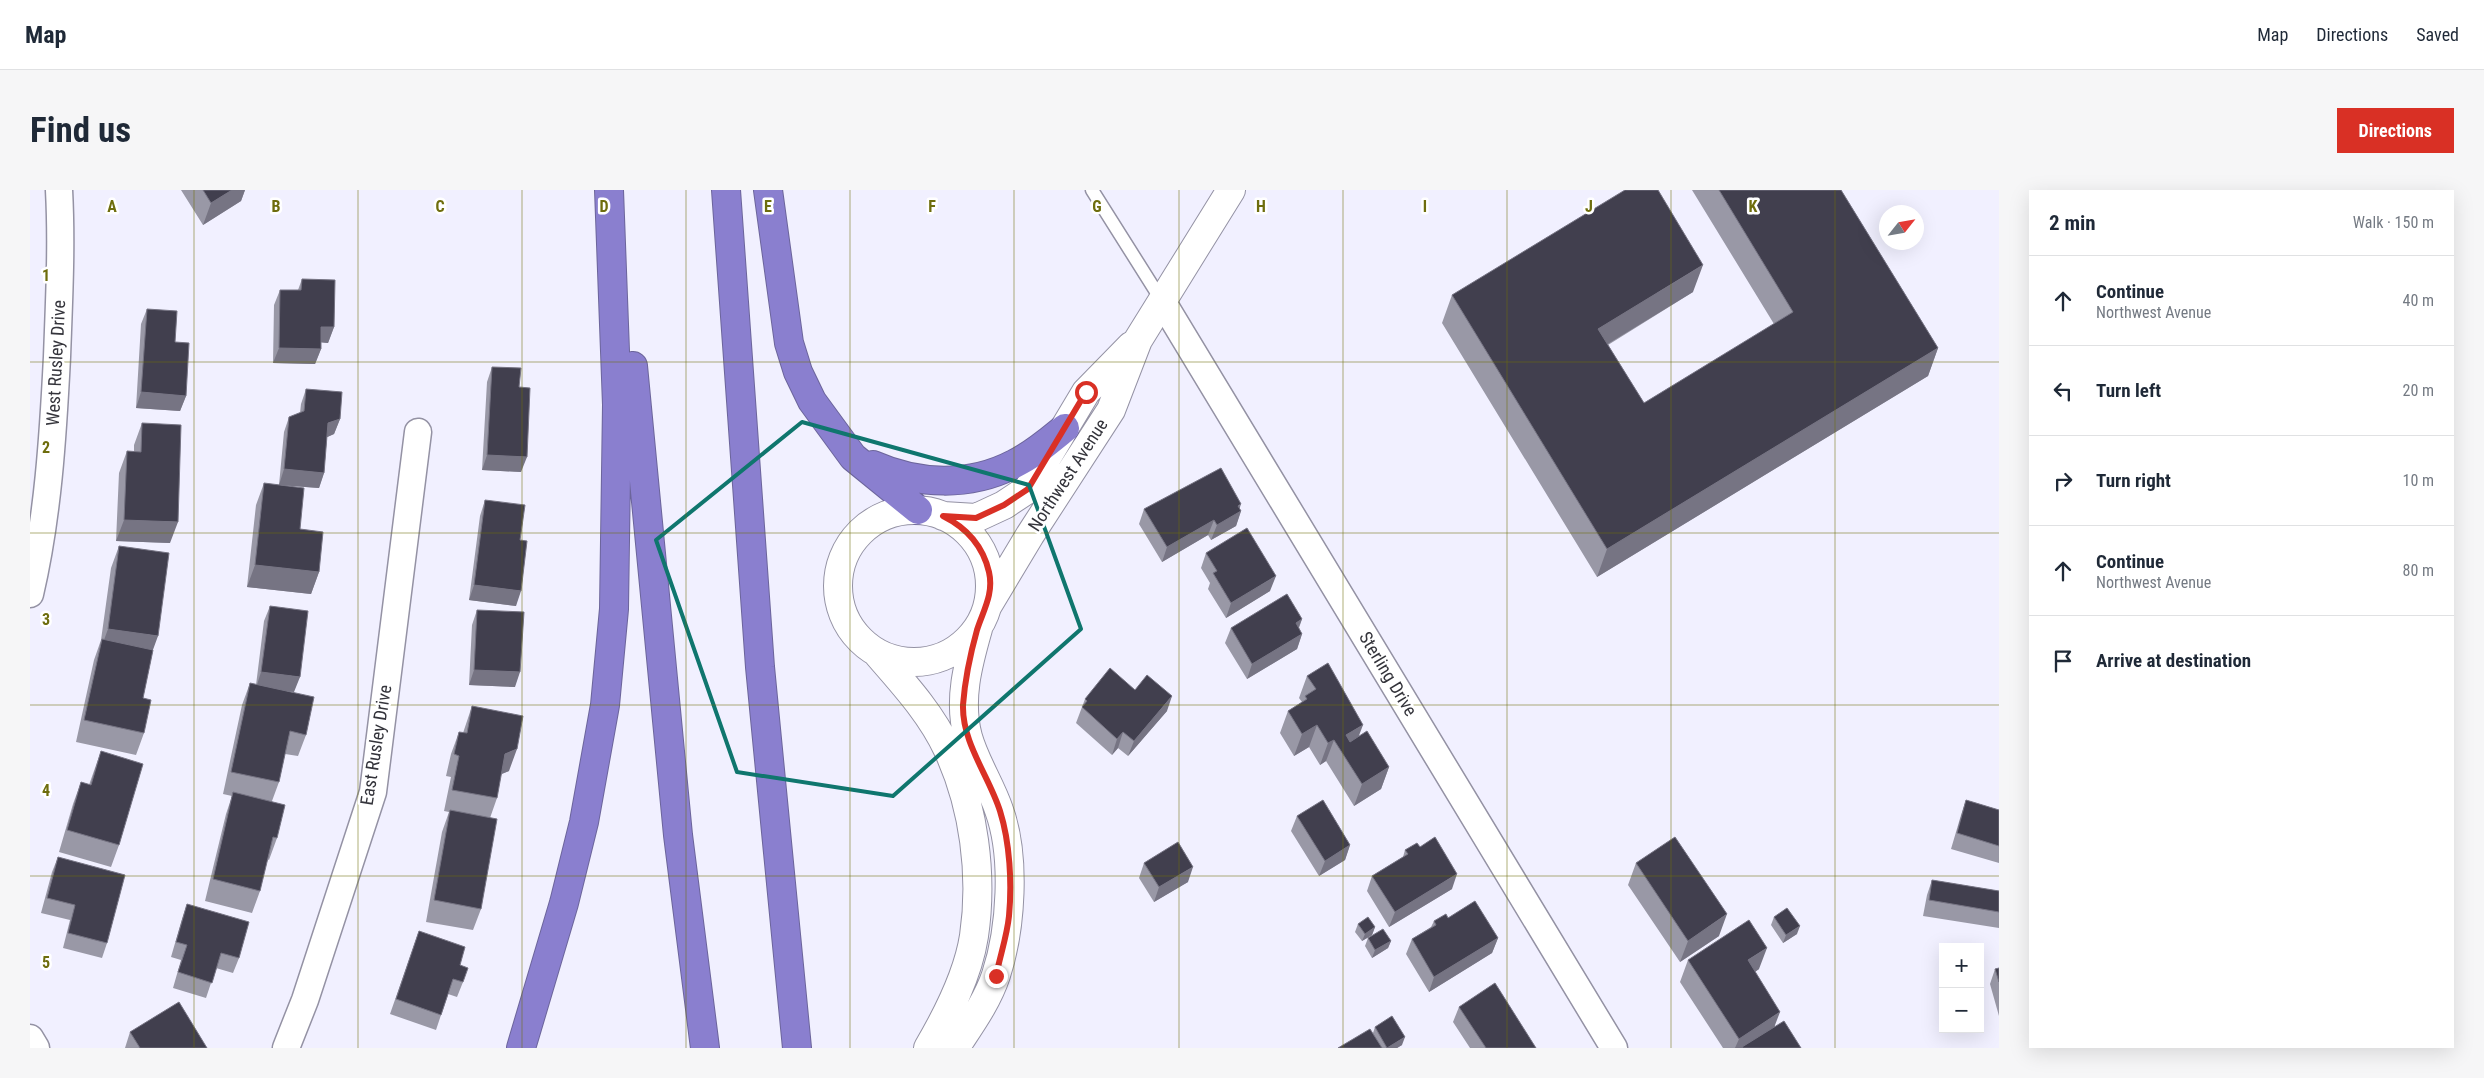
<!DOCTYPE html>
<html lang="en">
<head>
<meta charset="utf-8">
<style>
	body { margin:0; font-family:"Roboto Condensed",sans-serif; background:#f6f6f7; color:#1f2937 }
	.controls { position:absolute; right:15px; bottom:15px; display:grid; overflow:hidden; border-radius:0px; box-shadow:0 5px 20px #0002 }
	.controls button { width:45px; height:45px; display:grid; place-items:center; padding:0; border:0; border-bottom:1px solid #e0e1e3; background:#fff; color:#1f2937; font:25px sans-serif }
	.compass { position:absolute; left:1849px; top:15px; width:45px; height:45px; border-radius:50%; background:#fff; box-shadow:0 5px 20px #0002; rotate:59deg }
	.stop { position:absolute; width:15px; height:15px; margin:-11px; border:4px solid #d93025; border-radius:50%; background:#fff }
	.stop.end { background:#d93025; border-color:#fff; box-shadow:0 1px 5px #0008 }
	.list { margin:0; padding:0; list-style:none }
	h2 { display:flex; justify-content:space-between; align-items:center; height:65px; margin:0; padding:0 20px; font-size:21px }
	h2 small { font-size:16px; font-weight:400; color:#747a83 }
	.list li { display:grid; grid-template-columns:32px 1fr auto; gap:15px; align-items:center; box-sizing:border-box; height:90px; padding:0 20px; border-top:1px solid #e0e1e3 }
	.list b { display:block; font-size:19px; white-space:nowrap }
	.list p { margin:0; font-size:16px; white-space:nowrap; color:#747a83 }
	.list em { font-size:16px; font-style:normal; color:#747a83 }
	.icon { flex:none; width:28px; height:28px; fill:none; stroke:currentColor; stroke-width:2; stroke-linecap:round; stroke-linejoin:round }
	.map { position:relative; flex:none; width:1969px; height:858px; overflow:hidden; border-radius:0px }
	header { display:flex; align-items:center; gap:30px; box-sizing:border-box; height:70px; padding:0 25px; background:#fff; border-bottom:1px solid #e0e1e3 }
	header strong { font-size:24px }
	nav { display:flex; gap:28px; margin-inline-start:auto; font-size:18px }
	.intro { display:flex; align-items:center; justify-content:space-between; box-sizing:border-box; height:120px; padding:0 30px }
	h1 { margin:0; font-size:35px }
	.button { padding:12px 22px; border-radius:0px; background:#d93025; color:#fff; font-size:18px; font-weight:700 }
	main { display:flex; gap:30px; padding:0 30px }
	aside { flex:1; background:#fff; border-radius:0px; box-shadow:0 5px 20px #0002 }
	.map>svg:first-child { display:block }
	.lines { fill:none; stroke-linecap:round; stroke-linejoin:round }
	.service-casing { stroke:#9492a4; stroke-width:15 }
	.minor-casing { stroke:#9492a4; stroke-width:29 }
	.secondary-casing { stroke:#9492a4; stroke-width:30 }
	.motorway-casing { stroke:#6c659b; stroke-width:30 }
	.service { stroke:#fff; stroke-width:12 }
	.minor { stroke:#fff; stroke-width:26 }
	.secondary { stroke:#fff; stroke-width:28 }
	.motorway { stroke:#8a7fcf; stroke-width:28 }
	.wall { fill:#9998a6 }
	.shaded-wall { fill:#767483 }
	.building { fill:#413f4e; stroke:#767483 }
	.route { stroke:#d93025; stroke-width:6 }
	.marked { fill:none; stroke:#0f766e; stroke-width:4; stroke-linejoin:round }
	.grid { fill:none; stroke:#6e6d0d; stroke-width:1; stroke-opacity:0.55 }
	.labels { text-anchor:middle; stroke-width:5; stroke-linejoin:round; paint-order:stroke }
	.street-label { font-size:18px; fill:#34343b; stroke:#fff }
	.grid-label { font-size:16px; text-anchor:middle; font-weight:bold; fill:#6e6d0d; stroke:#fff; stroke-width:5; stroke-linejoin:round; paint-order:stroke }
</style>
</head>
<body>
<header>
<strong>Map</strong>
<nav><a>Map</a><a>Directions</a><a>Saved</a></nav>
</header>
<div class="intro"><h1>Find us</h1><a class="button">Directions</a></div>
<main>
<div class="map">
<svg width="1969" height="858" viewBox="0 0 1969 858">
	<rect width="100%" height="100%" fill="#f1f0ff"/>
	<g class="lines">
		<defs>
			<path id="service" d="M 1062,0 L 1132,111"/>
			<path id="minor" d="M 1132,111 L 1584,858
				M 0,404 C 18,327 23,246 27,167 C 29,111 32,56 29,0
				M 0,848 L 6,858
				M 256,858 L 275,810 L 343,602 L 388,242"/>
			<path id="secondary" d="M808 396a76 76 0 1 1 152 0a76 76 0 1 1-152 0Z
				M 913,326 L 946,328 L 974,315 L 998,299 L 1056,202 L 1101,156
				M 958,415 L 1000,345 L 1081,220 L 1108,150 L 1201,0
				M 846,462 C 872,492 901,523 918,560 C 944,616 953,685 944,746 C 938,785 918,824 898,858
				M 925,858 C 940,835 957,812 966,785 C 981,739 986,667 969,620 C 961,596 945,572 938,547 C 928,510 938,474 948,439"/>
			<path id="motorway" d="M 696,0 L 730,477 L 767,858
				M 738,0 L 759,153 L 768,182 L 782,211 L 823,267 L 888,320
				M 603,176 L 648,645 L 675,858
				M 843,275 C 888,295 940,297 984,274 C 1003,265 1019,251 1035,238
				M 491,858 L 534,713 L 554,632 L 575,515 L 584,419 L 587,215 L 579,0"/>
		</defs>
		<!-- service casing -->
		<use href="#service" class="service-casing"/>
		<!-- minor casing -->
		<use href="#minor" class="minor-casing"/>
		<!-- secondary casing -->
		<use href="#secondary" class="secondary-casing"/>
		<!-- motorway casing -->
		<use href="#motorway" class="motorway-casing"/>
		<!-- service -->
		<use href="#service" class="service"/>
		<!-- minor -->
		<use href="#minor" class="minor"/>
		<!-- secondary -->
		<use href="#secondary" class="secondary"/>
		<!-- motorway -->
		<use href="#motorway" class="motorway"/>
	</g>
	<!-- wall -->
	<path class="wall" d="M 151,0 L 215,0 L 211,11 L 173,35 Z
		M 1662,0 L 1811,0 L 1908,158 L 1898,186 L 1567,387 L 1412,133 L 1422,105 L 1663,102 L 1578,155 L 1614,213 L 1744,134 Z
		M 272,89 L 304,137 L 298,153 L 291,152 L 291,159 L 285,174 L 243,173 L 244,115 L 250,100 L 268,100 Z
		M 117,119 L 156,206 L 150,221 L 106,218 L 111,134 Z
		M 462,177 L 489,197 L 491,282 L 452,280 L 457,192 Z
		M 276,199 L 310,229 L 304,244 L 297,247 L 294,283 L 289,298 L 249,295 L 254,242 L 259,227 L 270,223 L 271,214 Z
		M 112,233 L 140,353 L 86,351 L 89,283 L 97,261 L 104,262 L 104,255 Z
		M 234,293 L 270,339 L 289,382 L 281,404 L 217,397 L 226,315 Z
		M 455,310 L 490,350 L 486,416 L 439,410 L 450,326 Z
		M 1209,318 L 1211,321 L 1206,336 L 1181,350 L 1178,345 L 1132,372 L 1109,334 L 1114,319 Z
		M 89,356 L 123,460 L 113,508 L 114,543 L 106,565 L 46,552 L 64,470 L 71,450 L 81,378 Z
		M 1176,363 L 1240,401 L 1196,428 L 1178,399 L 1180,393 L 1171,378 Z
		M 240,416 L 264,502 L 256,501 L 276,545 L 268,566 L 255,564 L 249,592 L 242,611 L 247,648 L 239,670 L 237,669 L 230,701 L 222,723 L 175,711 L 196,624 L 202,606 L 193,604 L 212,515 L 220,493 L 226,495 L 234,431 Z
		M 447,420 L 485,497 L 439,495 L 442,435 Z
		M 1272,429 L 1269,438 L 1272,444 L 1267,459 L 1217,489 L 1195,453 L 1201,438 Z
		M 1277,486 L 1329,546 L 1359,577 L 1351,599 L 1324,616 L 1296,571 L 1290,575 L 1279,557 L 1264,566 L 1250,543 L 1258,521 L 1272,512 L 1269,508 Z
		M 1105,500 L 1137,521 L 1098,566 L 1088,558 L 1082,565 L 1046,533 L 1055,509 Z
		M 442,516 L 479,581 L 471,584 L 467,608 L 460,628 L 451,719 L 443,740 L 396,732 L 412,642 L 419,622 L 414,621 L 421,587 L 416,586 L 421,564 L 429,542 L 433,543 Z
		M 71,561 L 89,655 L 81,677 L 29,662 L 43,614 L 51,592 L 59,595 Z
		M 1936,610 L 1969,620 L 1969,673 L 1921,659 L 1931,625 Z
		M 1267,626 L 1320,655 L 1315,670 L 1289,686 L 1261,641 Z
		M 1390,657 L 1422,699 L 1359,737 L 1337,701 L 1342,686 L 1373,667 L 1375,660 Z
		M 28,667 L 77,753 L 72,768 L 33,758 L 40,730 L 11,723 L 22,682 Z
		M 1114,673 L 1158,692 L 1124,712 L 1109,688 Z
		M 1606,673 L 1689,746 L 1650,772 L 1598,695 Z
		M 1902,690 L 1969,701 L 1969,738 L 1893,726 L 1897,705 Z
		M 157,714 L 209,768 L 203,783 L 186,778 L 176,808 L 143,798 L 151,770 L 141,767 L 152,729 Z
		M 1744,727 L 1767,744 L 1753,753 L 1741,735 Z
		M 1418,728 L 1468,748 L 1462,763 L 1399,802 L 1376,764 L 1382,749 L 1401,737 L 1404,731 Z
		M 1328,734 L 1345,737 L 1342,745 L 1332,751 L 1325,742 Z
		M 389,741 L 430,775 L 433,792 L 427,807 L 418,804 L 406,840 L 360,824 Z
		M 1338,748 L 1361,751 L 1358,758 L 1342,768 L 1335,756 Z
		M 1658,770 L 1729,779 L 1725,782 L 1745,837 L 1771,858 L 1693,858 L 1650,792 Z
		M 1969,778 L 1969,826 L 1960,794 L 1965,779 Z
		M 1429,817 L 1506,858 L 1440,858 L 1423,832 Z
		M 1345,837 L 1372,855 L 1367,858 L 1308,858 L 1343,843 Z
		M 100,842 L 177,858 L 95,858 Z"/>
	<!-- shaded-wall -->
	<path class="shaded-wall" d="M 202,0 L 215,0 L 211,11 L 173,35 L 181,13 Z
		M 1673,75 L 1663,102 L 1558,166 L 1568,139 Z
		M 291,137 L 304,137 L 298,153 L 286,152 Z
		M 249,158 L 291,159 L 285,174 L 243,173 Z
		M 1908,158 L 1898,186 L 1567,387 L 1577,359 Z
		M 111,202 L 156,206 L 150,221 L 106,218 Z
		M 310,229 L 304,244 L 293,249 L 298,233 Z
		M 457,265 L 497,267 L 491,282 L 452,280 Z
		M 254,279 L 294,283 L 289,298 L 249,295 Z
		M 1211,314 L 1208,323 L 1211,321 L 1206,336 L 1181,350 L 1187,335 Z
		M 94,330 L 148,332 L 140,353 L 86,351 Z
		M 1184,330 L 1178,345 L 1132,372 L 1137,357 Z
		M 225,375 L 289,382 L 281,404 L 217,397 Z
		M 1246,386 L 1240,401 L 1196,428 L 1201,413 Z
		M 444,395 L 491,401 L 486,416 L 439,410 Z
		M 1272,429 L 1266,444 L 1266,433 Z
		M 78,439 L 128,446 L 120,468 L 70,461 Z
		M 1272,444 L 1267,459 L 1217,489 L 1222,474 Z
		M 444,480 L 490,482 L 485,497 L 439,495 Z
		M 231,482 L 270,487 L 264,502 L 226,498 Z
		M 1142,506 L 1137,521 L 1098,566 L 1104,551 Z
		M 1287,535 L 1279,557 L 1264,566 L 1272,544 Z
		M 1333,535 L 1325,556 L 1313,564 L 1316,545 Z
		M 1093,542 L 1088,558 L 1082,565 L 1087,549 Z
		M 1304,550 L 1296,571 L 1290,575 L 1298,553 Z
		M 487,559 L 479,581 L 467,586 L 475,564 Z
		M 1359,577 L 1351,599 L 1324,616 L 1332,594 Z
		M 1320,655 L 1315,670 L 1289,686 L 1295,671 Z
		M 1163,677 L 1158,692 L 1124,712 L 1129,697 Z
		M 1427,684 L 1422,699 L 1359,737 L 1365,722 Z
		M 1697,724 L 1689,746 L 1650,772 L 1658,751 Z
		M 1770,736 L 1767,744 L 1753,753 L 1756,745 Z
		M 1345,737 L 1342,745 L 1332,751 L 1335,744 Z
		M 1468,748 L 1462,763 L 1399,802 L 1404,787 Z
		M 1361,751 L 1358,758 L 1342,768 L 1345,760 Z
		M 1737,758 L 1729,779 L 1710,792 L 1718,770 Z
		M 1750,822 L 1742,843 L 1712,857 L 1712,858 L 1705,858 L 1709,849 Z
		M 1375,847 L 1372,855 L 1367,858 L 1357,858 Z"/>
	<!-- building -->
	<path class="building" d="M 173,0 L 202,0 L 181,13 Z
		M 1595,0 L 1628,0 L 1673,75 L 1568,139 L 1614,213 L 1763,122 L 1689,0 L 1811,0 L 1908,158 L 1577,359 L 1422,105 Z
		M 272,89 L 305,90 L 304,137 L 291,137 L 291,159 L 249,158 L 250,100 L 271,100 Z
		M 117,119 L 147,121 L 145,152 L 159,153 L 156,206 L 111,202 Z
		M 462,177 L 491,178 L 489,197 L 500,198 L 497,267 L 457,265 Z
		M 276,199 L 312,202 L 310,229 L 298,233 L 294,283 L 254,279 L 259,227 L 274,221 Z
		M 112,233 L 151,235 L 148,332 L 94,330 L 97,261 L 111,262 Z
		M 1191,278 L 1211,314 L 1208,316 L 1211,321 L 1187,335 L 1184,330 L 1137,357 L 1114,319 Z
		M 234,293 L 274,298 L 270,339 L 293,342 L 289,382 L 225,375 Z
		M 455,310 L 495,315 L 490,350 L 497,351 L 491,401 L 444,395 Z
		M 1217,338 L 1246,386 L 1201,413 L 1183,383 L 1187,381 L 1176,363 Z
		M 89,356 L 139,363 L 128,446 L 78,439 Z
		M 1257,404 L 1272,429 L 1266,433 L 1272,444 L 1222,474 L 1201,438 Z
		M 240,416 L 278,421 L 270,487 L 231,482 Z
		M 447,420 L 494,422 L 490,482 L 444,480 Z
		M 72,449 L 123,460 L 113,508 L 121,510 L 114,543 L 54,530 Z
		M 1298,473 L 1333,535 L 1316,545 L 1320,552 L 1337,541 L 1359,577 L 1332,594 L 1304,550 L 1298,553 L 1287,535 L 1272,544 L 1258,521 L 1277,509 L 1275,506 L 1286,499 L 1277,486 Z
		M 1080,478 L 1105,500 L 1117,485 L 1142,506 L 1104,551 L 1093,542 L 1087,549 L 1052,517 L 1057,511 L 1055,509 Z
		M 220,493 L 284,507 L 276,545 L 260,541 L 249,592 L 201,582 Z
		M 442,516 L 493,526 L 487,559 L 475,564 L 467,608 L 422,600 L 429,566 L 424,564 L 429,542 L 437,543 Z
		M 71,561 L 113,574 L 89,655 L 37,640 L 51,592 L 61,595 Z
		M 203,602 L 255,615 L 247,648 L 243,647 L 230,701 L 183,689 Z
		M 1293,610 L 1320,655 L 1295,671 L 1267,626 Z
		M 1936,610 L 1969,620 L 1969,656 L 1927,643 Z
		M 420,620 L 467,629 L 451,719 L 404,710 Z
		M 1405,647 L 1427,684 L 1365,722 L 1342,686 L 1378,664 L 1375,660 L 1387,653 L 1390,657 Z
		M 1645,647 L 1697,724 L 1658,751 L 1606,673 Z
		M 1148,652 L 1163,677 L 1129,697 L 1114,673 Z
		M 28,667 L 95,685 L 77,753 L 38,743 L 45,715 L 17,708 Z
		M 1902,690 L 1969,701 L 1969,722 L 1899,710 Z
		M 1445,711 L 1468,748 L 1404,787 L 1382,749 L 1406,735 L 1404,731 L 1416,724 L 1418,728 Z
		M 157,714 L 219,732 L 209,768 L 191,763 L 182,793 L 148,782 L 157,755 L 146,752 Z
		M 1757,718 L 1770,736 L 1756,745 L 1744,727 Z
		M 1338,727 L 1345,737 L 1335,744 L 1328,734 Z
		M 1719,730 L 1737,758 L 1718,770 L 1750,822 L 1709,849 L 1658,770 Z
		M 1353,739 L 1361,751 L 1345,760 L 1338,748 Z
		M 389,741 L 435,757 L 430,775 L 438,778 L 433,792 L 423,789 L 411,825 L 366,809 Z
		M 1969,778 L 1969,792 L 1965,779 Z
		M 1465,793 L 1506,858 L 1456,858 L 1429,817 Z
		M 149,812 L 177,858 L 110,858 L 100,842 Z
		M 1362,826 L 1375,847 L 1357,858 L 1345,837 Z
		M 1754,831 L 1771,858 L 1713,858 L 1712,857 Z
		M 1340,839 L 1352,858 L 1308,858 Z"/>
	<g class="lines">
		<!-- route -->
		<path class="route" d="M 966,786 C 970,766 977,746 979,726 C 982,693 980,653 970,621 C 959,586 932,553 933,515 C 935,489 940,465 947,440 C 953,421 964,404 959,382 C 953,356 937,338 913,326 L 946,328 L 974,315 L 998,299 L 1056,202"/>
	</g>
	<!-- marked area -->
	<path class="marked" d="M 772,232 L 999,295 L 1051,439 L 863,606 L 707,582 L 626,350 Z"/>
	<!-- grid -->
	<path class="grid" d="M 164,0 L 164,858M 328,0 L 328,858M 492,0 L 492,858M 656,0 L 656,858M 820,0 L 820,858M 984,0 L 984,858M 1149,0 L 1149,858M 1313,0 L 1313,858M 1477,0 L 1477,858M 1641,0 L 1641,858M 1805,0 L 1805,858M 0,172 L 1969,172M 0,343 L 1969,343M 0,515 L 1969,515M 0,686 L 1969,686"/>
	<g class="labels">
		<!-- street labels -->
		<g class="street-label">
			<text transform="translate(26 173) rotate(-87)" y="6">West Rusley Drive</text>
			<text transform="translate(1038 285) rotate(-57)" y="6">Northwest Avenue</text>
			<text transform="translate(1358 484) rotate(59)" y="6">Sterling Drive</text>
			<text transform="translate(346 555) rotate(-81)" y="6">East Rusley Drive</text>
		</g>
	</g>
	<g class="grid-label">
		<text x="82" y="22">A</text>
		<text x="246" y="22">B</text>
		<text x="410" y="22">C</text>
		<text x="574" y="22">D</text>
		<text x="738" y="22">E</text>
		<text x="902" y="22">F</text>
		<text x="1067" y="22">G</text>
		<text x="1231" y="22">H</text>
		<text x="1395" y="22">I</text>
		<text x="1559" y="22">J</text>
		<text x="1723" y="22">K</text>
		<text x="16" y="91">1</text>
		<text x="16" y="263">2</text>
		<text x="16" y="435">3</text>
		<text x="16" y="606">4</text>
		<text x="16" y="778">5</text>
	</g>
</svg>
<div class="controls">
<button>+</button>
<button>−</button>
</div>
<svg class="compass" viewBox="-18 -18 36 36"><path d="M0-13l5 13h-10z" fill="#e53935"/><path d="M0 13l5-13h-10z" fill="#747a83"/></svg>
<div class="stop" style="left:1056px;top:202px"></div>
<div class="stop end" style="left:966px;top:786px"></div>
</div>
<aside>
<h2>2 min<small>Walk · 150 m</small></h2>
<ul class="list">
<li><svg class="icon" aria-label="ahead" viewBox="0 0 24 24"><path d="M12 20V5M6 11l6-6 6 6"/></svg><div><b>Continue</b><p>Northwest Avenue</p></div><em>40 m</em></li>
<li><svg class="icon" aria-label="left" viewBox="0 0 24 24"><path d="M17 20v-9H6M10 6l-5 5 5 5"/></svg><div><b>Turn left</b></div><em>20 m</em></li>
<li><svg class="icon" aria-label="right" viewBox="0 0 24 24"><path d="M7 20v-9h11M14 6l5 5-5 5"/></svg><div><b>Turn right</b></div><em>10 m</em></li>
<li><svg class="icon" aria-label="ahead" viewBox="0 0 24 24"><path d="M12 20V5M6 11l6-6 6 6"/></svg><div><b>Continue</b><p>Northwest Avenue</p></div><em>80 m</em></li>
<li><svg class="icon" aria-label="arrive" viewBox="0 0 24 24"><path d="M6 21V4h12l-3 4 3 4H6"/></svg><div><b>Arrive at destination</b></div></li>
</ul>
</aside>
</main>
</body>
</html>
